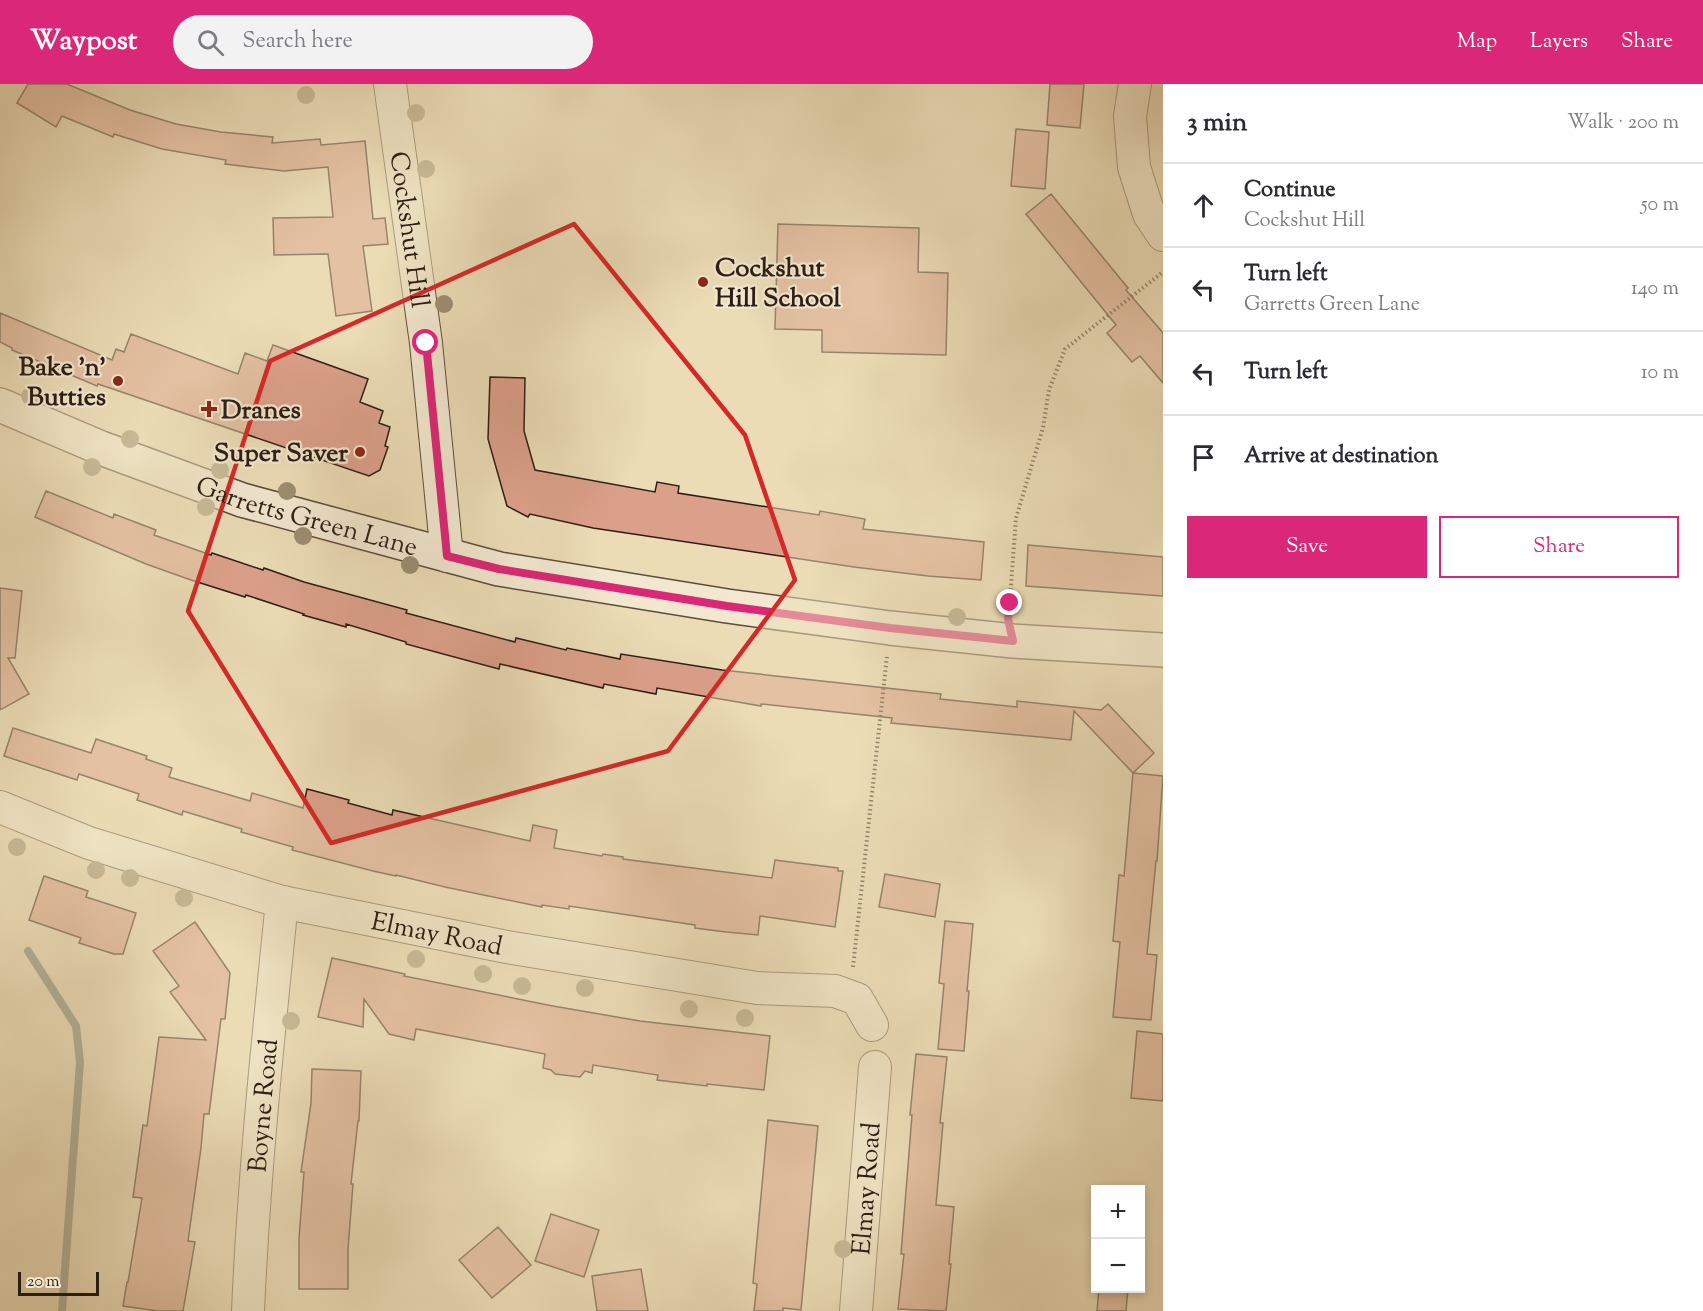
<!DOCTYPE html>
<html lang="en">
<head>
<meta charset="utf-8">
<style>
	body { margin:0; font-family:"Sorts Mill Goudy",serif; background:#f2f2f3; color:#2b2b33 }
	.controls { position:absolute; right:18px; bottom:18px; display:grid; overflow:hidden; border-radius:0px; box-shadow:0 3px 9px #0003 }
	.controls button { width:54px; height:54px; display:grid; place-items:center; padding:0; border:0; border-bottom:2px solid #e1e1e2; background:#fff; color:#2b2b33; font:30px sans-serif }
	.scale { position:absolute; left:18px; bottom:15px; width:81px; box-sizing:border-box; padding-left:6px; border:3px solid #2e1d14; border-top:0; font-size:16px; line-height:21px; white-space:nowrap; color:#2e1d14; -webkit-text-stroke:4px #f2e8d0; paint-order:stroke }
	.stop { position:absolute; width:18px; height:18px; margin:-14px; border:4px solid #db2777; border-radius:50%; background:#fff }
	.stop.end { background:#db2777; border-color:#fff; box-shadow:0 2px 6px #0008 }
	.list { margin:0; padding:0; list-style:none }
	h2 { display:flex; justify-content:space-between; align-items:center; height:78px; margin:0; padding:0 24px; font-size:26px }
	h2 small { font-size:20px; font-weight:400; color:#7c7c81 }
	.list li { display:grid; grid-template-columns:39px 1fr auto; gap:18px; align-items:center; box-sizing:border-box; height:84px; padding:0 24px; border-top:2px solid #e1e1e2 }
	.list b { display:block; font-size:22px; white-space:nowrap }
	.list p { margin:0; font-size:20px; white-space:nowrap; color:#7c7c81 }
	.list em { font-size:20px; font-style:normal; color:#7c7c81 }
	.actions { display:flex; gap:12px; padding:18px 24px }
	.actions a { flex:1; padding:14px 0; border:2px solid #db2777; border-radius:0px; text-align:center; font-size:21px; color:#db2777 }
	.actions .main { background:#db2777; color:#fff }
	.icon { flex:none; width:33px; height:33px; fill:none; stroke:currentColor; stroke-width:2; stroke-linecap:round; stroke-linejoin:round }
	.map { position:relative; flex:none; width:1163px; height:1227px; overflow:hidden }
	header { display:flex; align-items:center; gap:36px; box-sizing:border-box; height:84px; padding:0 30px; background:#db2777; color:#fff }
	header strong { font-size:28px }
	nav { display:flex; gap:33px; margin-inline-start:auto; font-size:21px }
	.search { width:420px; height:54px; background:#f2f2f3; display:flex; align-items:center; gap:15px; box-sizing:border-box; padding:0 21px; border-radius:33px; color:#7c7c81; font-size:22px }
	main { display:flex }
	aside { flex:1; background:#fff }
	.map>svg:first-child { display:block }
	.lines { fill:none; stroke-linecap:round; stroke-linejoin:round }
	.stream { stroke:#6e7c71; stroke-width:8 }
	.building { fill:#dba08a; stroke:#2e1d14; stroke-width:1.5 }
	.minor-casing { stroke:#5d4d3c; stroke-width:34 }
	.tertiary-casing { stroke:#5d4d3c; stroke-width:36 }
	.path { stroke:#2e1d14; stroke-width:4; stroke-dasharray:1.5 3; stroke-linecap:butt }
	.minor { stroke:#f2e8d0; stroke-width:32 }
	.tertiary { stroke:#f2e8d0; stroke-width:33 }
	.tree { fill:#9b8e70 }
	.route { stroke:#db2777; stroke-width:8 }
	.marked { fill:none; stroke:#d62828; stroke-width:4.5; stroke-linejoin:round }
	.poi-dot { fill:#8f2418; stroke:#f2e8d0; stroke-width:2 }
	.labels { text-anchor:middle; stroke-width:4.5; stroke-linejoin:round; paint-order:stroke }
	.street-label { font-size:26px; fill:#2e1d14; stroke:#f2e8d0 }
	.poi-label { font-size:26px; font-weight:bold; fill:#2e1d14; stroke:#f2e8d0; text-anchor:start }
</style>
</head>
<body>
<header>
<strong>Waypost</strong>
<div class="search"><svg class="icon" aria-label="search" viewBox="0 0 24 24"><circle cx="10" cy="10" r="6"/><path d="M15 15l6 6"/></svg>Search here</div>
<nav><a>Map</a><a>Layers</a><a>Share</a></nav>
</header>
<main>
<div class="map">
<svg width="1163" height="1227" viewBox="0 0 1163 1227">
	<rect width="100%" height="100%" fill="#ebdcb6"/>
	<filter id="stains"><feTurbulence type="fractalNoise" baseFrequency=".00333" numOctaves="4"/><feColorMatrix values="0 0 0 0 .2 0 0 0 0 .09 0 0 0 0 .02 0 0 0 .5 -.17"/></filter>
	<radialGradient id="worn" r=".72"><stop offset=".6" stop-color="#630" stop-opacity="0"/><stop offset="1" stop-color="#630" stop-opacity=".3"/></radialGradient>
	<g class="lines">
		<!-- stream -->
		<path class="stream" d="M 28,867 L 76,942 L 80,978 L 62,1227"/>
	</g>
	<!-- building -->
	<path class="building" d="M 28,0 L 67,0 L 130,26 L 176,40 L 221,48 L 273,53 L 272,59 L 320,55 L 321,61 L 365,57 L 373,135 L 385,134 L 388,160 L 363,162 L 372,227 L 336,232 L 328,170 L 274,171 L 273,134 L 333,133 L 328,83 L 284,87 L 225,80 L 226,76 L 162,65 L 114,50 L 113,53 L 62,32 L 56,43 L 17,19 Z
		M 1050,0 L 1084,0 L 1080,44 L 1047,41 Z
		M 1016,45 L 1049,48 L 1045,105 L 1011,102 Z
		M 1051,110 L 1128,204 L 1126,206 L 1163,249 L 1163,299 L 1140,272 L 1132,278 L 1107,249 L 1116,241 L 1026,130 Z
		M 778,140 L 919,144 L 918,188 L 948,189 L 946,271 L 822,268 L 822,246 L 775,245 Z
		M 0,229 L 112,276 L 116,265 L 124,268 L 131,250 L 238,290 L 245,269 L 267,277 L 273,261 L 368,295 L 360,318 L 383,327 L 379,339 L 390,343 L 385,362 L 388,363 L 380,386 L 369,392 L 98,300 L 97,302 L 12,266 L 12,264 L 0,258 Z
		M 490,293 L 525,294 L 524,347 L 535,386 L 655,408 L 657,398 L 679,402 L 678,409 L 819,431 L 820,427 L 865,435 L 863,445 L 984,458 L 981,496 L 928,492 L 854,483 L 593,444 L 530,430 L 528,433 L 507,422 L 488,355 Z
		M 46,407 L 113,434 L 114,430 L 156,446 L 154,451 L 211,471 L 212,469 L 263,486 L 264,484 L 304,498 L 407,526 L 406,529 L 515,558 L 516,554 L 566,566 L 567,564 L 620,575 L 621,570 L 722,586 L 941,610 L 940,615 L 1017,623 L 1017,617 L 1101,626 L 1108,620 L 1154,669 L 1133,689 L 1163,692 L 1157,777 L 1156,777 L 1147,870 L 1157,871 L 1151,936 L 1113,933 L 1120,858 L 1113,857 L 1119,791 L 1124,792 L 1133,689 L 1074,627 L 1071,656 L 891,639 L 892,634 L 761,620 L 761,622 L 657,604 L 656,610 L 604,600 L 603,604 L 500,580 L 499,585 L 406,560 L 406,558 L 346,540 L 346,543 L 303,531 L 304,530 L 246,511 L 245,513 L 191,496 L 146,480 L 35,433 Z
		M 1028,461 L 1163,473 L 1163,512 L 1026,502 Z
		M 0,504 L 22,507 L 15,574 L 8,574 L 29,610 L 0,626 Z
		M 13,644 L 91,669 L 96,655 L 147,672 L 146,675 L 172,684 L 169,693 L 250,717 L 252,709 L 303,724 L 307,705 L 349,716 L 348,719 L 392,731 L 393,726 L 530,757 L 533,741 L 557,746 L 554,764 L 602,772 L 603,770 L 623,773 L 623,775 L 772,794 L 775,776 L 838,784 L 838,787 L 843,787 L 835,843 L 760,832 L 758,851 L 726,848 L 695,844 L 695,841 L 569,822 L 569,825 L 542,821 L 542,823 L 445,803 L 396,791 L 396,792 L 373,787 L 292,766 L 293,763 L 241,748 L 242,745 L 183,727 L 182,731 L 137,716 L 139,710 L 79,690 L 77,696 L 4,672 Z
		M 885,790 L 940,800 L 935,833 L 879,823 Z
		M 44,792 L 88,807 L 86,813 L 136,829 L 123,870 L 114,870 L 79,859 L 81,854 L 29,836 Z
		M 945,837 L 973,840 L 967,907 L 969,907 L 964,967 L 938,965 L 944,900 L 939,899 Z
		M 195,838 L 230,889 L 225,935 L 221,935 L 209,1030 L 204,1030 L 201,1064 L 188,1157 L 195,1158 L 183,1227 L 158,1227 L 123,1222 L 127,1198 L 128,1198 L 142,1114 L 133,1113 L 143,1041 L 147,1042 L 159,953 L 206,956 L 170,908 L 179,902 L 153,867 Z
		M 332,874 L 405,890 L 404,892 L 553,922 L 640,937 L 770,952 L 764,1006 L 707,1000 L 707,1002 L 657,996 L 658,991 L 593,981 L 592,989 L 585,987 L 580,993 L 555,990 L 551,986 L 543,984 L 545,970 L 416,945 L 414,956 L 389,950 L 364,915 L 363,943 L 318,933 Z
		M 1137,947 L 1163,950 L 1163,1017 L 1131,1014 Z
		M 916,970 L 947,973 L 940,1039 L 943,1039 L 936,1121 L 954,1123 L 949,1180 L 951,1180 L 946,1227 L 898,1225 L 904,1170 L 901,1170 L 912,1031 L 910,1031 Z
		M 312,985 L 361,987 L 359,1037 L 358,1037 L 351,1100 L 353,1100 L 348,1165 L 348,1205 L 299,1205 L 299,1155 L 304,1088 L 301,1088 L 311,1019 Z
		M 768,1036 L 818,1042 L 801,1226 L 783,1224 L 783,1227 L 754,1227 L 757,1200 L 753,1199 Z
		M 551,1130 L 599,1146 L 584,1193 L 535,1177 Z
		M 498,1143 L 531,1181 L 492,1214 L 459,1176 Z
		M 641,1185 L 648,1227 L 597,1227 L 592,1192 Z
		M 1099,1204 L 1128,1204 L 1126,1227 L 1097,1227 Z"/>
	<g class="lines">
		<defs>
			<g id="minor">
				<path id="s1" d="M 390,0 L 426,259 L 447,472"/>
				<path d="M 1135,0 L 1130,32 L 1134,83 L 1149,130 L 1163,151"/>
				<path id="s2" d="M 0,723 L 89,759 L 282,818 L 507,863 L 757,904 L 835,907 L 857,915 L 872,941"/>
				<path id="s3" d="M 248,1227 C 254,1090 268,954 282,818"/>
				<path id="s4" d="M 856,1227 L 875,983"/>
			</g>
			<g id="tertiary">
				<path id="s5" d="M 0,321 L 101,364 L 242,416 L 499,485 L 727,522 L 890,544 L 1013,557 L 1163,566"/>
			</g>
		</defs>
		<!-- minor casing -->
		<use href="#minor" class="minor-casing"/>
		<!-- tertiary casing -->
		<use href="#tertiary" class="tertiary-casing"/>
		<!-- path -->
		<path class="path" d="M 1009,528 L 1016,434 L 1043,344 L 1049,306 L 1065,265 L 1163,188
			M 853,883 L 887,572"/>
		<!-- minor -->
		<use href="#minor" class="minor"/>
		<!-- tertiary -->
		<use href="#tertiary" class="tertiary"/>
	</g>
	<!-- trees -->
	<g class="tree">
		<circle cx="306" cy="11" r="9"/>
		<circle cx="416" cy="29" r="9"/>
		<circle cx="426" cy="85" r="9"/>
		<circle cx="444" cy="220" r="9"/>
		<circle cx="30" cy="312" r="9"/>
		<circle cx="130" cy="355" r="9"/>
		<circle cx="92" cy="383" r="9"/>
		<circle cx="220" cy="386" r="9"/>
		<circle cx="287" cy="407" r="9"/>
		<circle cx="206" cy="423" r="9"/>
		<circle cx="303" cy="452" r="9"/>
		<circle cx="410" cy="481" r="9"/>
		<circle cx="957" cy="533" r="9"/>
		<circle cx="17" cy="763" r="9"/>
		<circle cx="96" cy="786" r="9"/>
		<circle cx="130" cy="794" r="9"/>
		<circle cx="184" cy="814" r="9"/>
		<circle cx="416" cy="875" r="9"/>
		<circle cx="483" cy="890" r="9"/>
		<circle cx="522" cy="902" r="9"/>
		<circle cx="585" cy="904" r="9"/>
		<circle cx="689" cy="925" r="9"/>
		<circle cx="745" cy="934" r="9"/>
		<circle cx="291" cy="937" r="9"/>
		<circle cx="843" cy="1165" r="9"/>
	</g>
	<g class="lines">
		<!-- route -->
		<path class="route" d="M 426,259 L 447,472 L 499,485 L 727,522 L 890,544 L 1013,557 L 1008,535 L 1010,519"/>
	</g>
	<!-- marked area -->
	<path d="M0 0H1163V1227H0ZM 574,140 L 745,351 L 795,496 L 668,667 L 331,759 L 188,527 L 270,277 Z" fill="#ebdcb6" fill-opacity=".55" fill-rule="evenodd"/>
	<path class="marked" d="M 574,140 L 745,351 L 795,496 L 668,667 L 331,759 L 188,527 L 270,277 Z"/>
	<!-- markers -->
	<g class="poi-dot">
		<circle cx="703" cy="198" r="6"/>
		<circle cx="118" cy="297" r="6"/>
		<path d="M206 316h6v6h6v6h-6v6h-6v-6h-6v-6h6z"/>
		<circle cx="360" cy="368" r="6"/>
	</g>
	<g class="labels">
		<!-- street labels -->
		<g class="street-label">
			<text dy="9" stroke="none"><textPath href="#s1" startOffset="147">Cockshut Hill</textPath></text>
			<text dy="9" stroke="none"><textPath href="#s5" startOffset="327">Garretts Green Lane</textPath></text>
			<text dy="9" stroke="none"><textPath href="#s2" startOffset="456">Elmay Road</textPath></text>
			<text dy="9" stroke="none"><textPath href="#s3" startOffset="206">Boyne Road</textPath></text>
			<text dy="9" stroke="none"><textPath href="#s4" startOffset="123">Elmay Road</textPath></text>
		</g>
		<!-- poi labels -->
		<g class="poi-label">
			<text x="715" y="192">Cockshut<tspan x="715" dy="30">Hill School</tspan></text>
			<text x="106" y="291" text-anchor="end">Bake 'n'<tspan x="106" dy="30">Butties</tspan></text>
			<text x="221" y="334">Dranes</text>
			<text x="348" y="377" text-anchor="end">Super Saver</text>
		</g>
	</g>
	<rect width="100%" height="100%" filter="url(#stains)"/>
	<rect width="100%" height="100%" fill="url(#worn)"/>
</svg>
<div class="controls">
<button>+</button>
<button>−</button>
</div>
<div class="scale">20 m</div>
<div class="stop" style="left:426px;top:259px"></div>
<div class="stop end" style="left:1010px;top:519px"></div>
</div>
<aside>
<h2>3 min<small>Walk · 200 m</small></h2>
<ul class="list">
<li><svg class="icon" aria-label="ahead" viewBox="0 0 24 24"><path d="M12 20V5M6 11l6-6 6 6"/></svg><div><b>Continue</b><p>Cockshut Hill</p></div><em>50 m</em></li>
<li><svg class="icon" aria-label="left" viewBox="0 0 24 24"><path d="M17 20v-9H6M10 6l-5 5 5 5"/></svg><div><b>Turn left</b><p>Garretts Green Lane</p></div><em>140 m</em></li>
<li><svg class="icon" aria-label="left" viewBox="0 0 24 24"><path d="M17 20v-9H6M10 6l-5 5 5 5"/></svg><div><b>Turn left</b></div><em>10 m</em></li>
<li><svg class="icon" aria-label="arrive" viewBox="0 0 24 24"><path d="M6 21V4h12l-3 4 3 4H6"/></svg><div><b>Arrive at destination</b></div></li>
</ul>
<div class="actions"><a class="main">Save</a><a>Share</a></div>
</aside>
</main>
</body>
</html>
